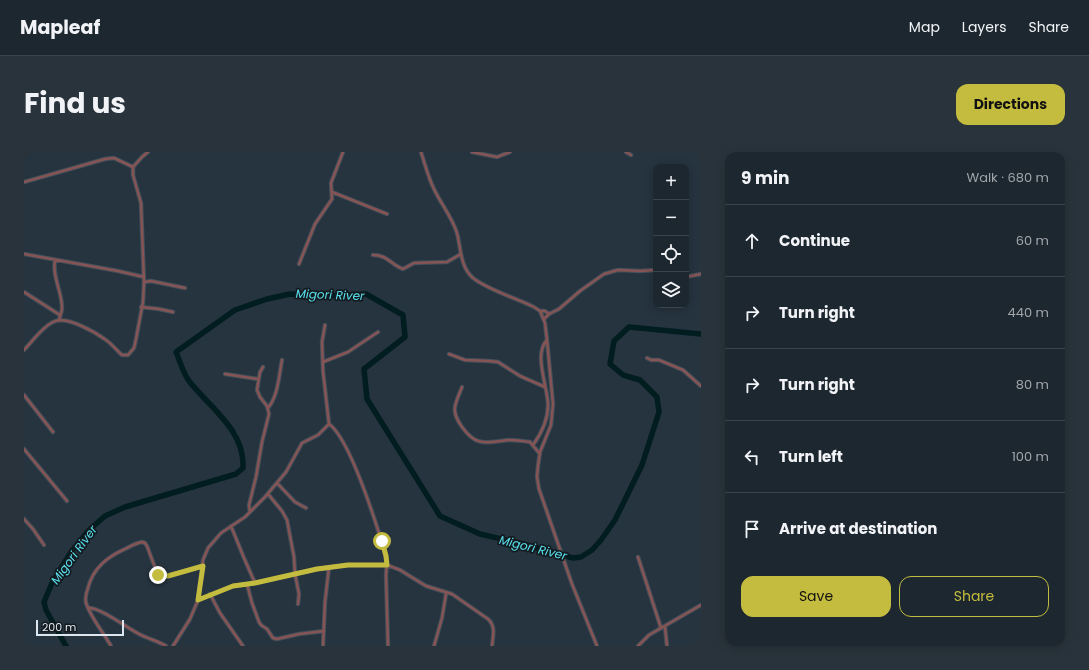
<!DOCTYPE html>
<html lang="en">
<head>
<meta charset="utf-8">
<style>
	body { margin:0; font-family:Poppins,sans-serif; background:#29333b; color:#f1f3f6 }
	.controls { position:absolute; right:12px; top:12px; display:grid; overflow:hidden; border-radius:8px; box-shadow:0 2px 10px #0003 }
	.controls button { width:36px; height:36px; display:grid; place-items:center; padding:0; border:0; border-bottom:1px solid #3a444b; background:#1c272f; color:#f1f3f6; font:20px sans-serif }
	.scale { position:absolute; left:12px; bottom:10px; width:88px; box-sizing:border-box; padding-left:4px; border:2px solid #dde6ed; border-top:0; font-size:11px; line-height:14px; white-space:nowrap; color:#dde6ed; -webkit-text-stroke:3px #141b20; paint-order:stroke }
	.stop { position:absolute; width:12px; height:12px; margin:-9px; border:3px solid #c4bc3e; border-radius:50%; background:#fff }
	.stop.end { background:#c4bc3e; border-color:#fff; box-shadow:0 1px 4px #0008 }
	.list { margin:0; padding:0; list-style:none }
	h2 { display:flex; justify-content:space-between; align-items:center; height:52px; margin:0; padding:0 16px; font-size:17px }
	h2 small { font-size:13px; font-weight:400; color:#a0a5aa }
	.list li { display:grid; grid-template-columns:26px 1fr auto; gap:12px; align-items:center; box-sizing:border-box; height:72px; padding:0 16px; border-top:1px solid #3a444b }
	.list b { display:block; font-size:15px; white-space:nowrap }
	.list em { font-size:13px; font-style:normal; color:#a0a5aa }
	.actions { display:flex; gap:8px; padding:12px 16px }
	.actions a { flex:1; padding:9px 0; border:1px solid #c4bc3e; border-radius:12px; text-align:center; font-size:14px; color:#c4bc3e }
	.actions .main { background:#c4bc3e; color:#111 }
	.icon { flex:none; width:22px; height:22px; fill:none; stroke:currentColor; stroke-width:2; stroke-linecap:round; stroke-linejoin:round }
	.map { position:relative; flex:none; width:677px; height:494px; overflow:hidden; border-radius:12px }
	header { display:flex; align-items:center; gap:24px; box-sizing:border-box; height:56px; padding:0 20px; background:#1c272f; border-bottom:1px solid #3a444b }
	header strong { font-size:19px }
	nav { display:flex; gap:22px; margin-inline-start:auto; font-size:14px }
	.intro { display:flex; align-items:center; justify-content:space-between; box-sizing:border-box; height:96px; padding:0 24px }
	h1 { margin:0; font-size:28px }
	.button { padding:10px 18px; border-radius:12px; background:#c4bc3e; color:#111; font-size:14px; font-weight:700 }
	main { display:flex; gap:24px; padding:0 24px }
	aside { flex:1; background:#1c272f; border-radius:12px; box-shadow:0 2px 10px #0003 }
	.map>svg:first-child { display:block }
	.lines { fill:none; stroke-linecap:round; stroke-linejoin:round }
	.river { stroke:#011d20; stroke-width:5.5 }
	.minor-casing { stroke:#43505b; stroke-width:4.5 }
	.minor { stroke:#865454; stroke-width:2.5 }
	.route { stroke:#c4bc3e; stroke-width:5 }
	.labels { text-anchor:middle; stroke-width:3.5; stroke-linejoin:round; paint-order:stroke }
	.water-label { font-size:12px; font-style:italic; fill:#58e1ed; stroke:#141b20 }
</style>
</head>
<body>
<header>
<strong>Mapleaf</strong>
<nav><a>Map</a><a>Layers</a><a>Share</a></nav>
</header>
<div class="intro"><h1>Find us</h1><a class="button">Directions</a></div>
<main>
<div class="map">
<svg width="677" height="494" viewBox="0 0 677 494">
	<rect width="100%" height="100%" fill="#26343f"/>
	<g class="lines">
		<!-- river -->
		<path class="river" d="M 42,494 L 22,458 L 20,450 L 28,431 L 47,400 L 65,378 L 81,364 L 101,355 L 212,322 L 219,316 C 221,278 186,256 165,229 C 159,221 156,209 152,200 L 211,158 L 243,147 L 266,142 L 302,144 L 342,142 L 379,163 L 381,185 L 340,217 L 343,247 L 416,364 L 456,382 L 499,392 L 549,406 L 557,405 L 568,398 L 577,388 L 591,368 L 618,313 L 635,260 L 633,245 L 616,228 L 599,223 L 586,212 L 590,189 L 605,175 L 677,182"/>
		<defs>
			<path id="minor" d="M 397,0 C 401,12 404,25 410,37 C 417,52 428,65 433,81 C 437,96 436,115 449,126 C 464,138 492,146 510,155 L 516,159 L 521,171 L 523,188 L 529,252 L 527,273 L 516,300 L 514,314 L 513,325 L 515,337 L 548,432 L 573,494
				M 448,0 L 473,5 L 486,0
				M 602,0 L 607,3
				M 0,30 L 81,7 L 90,6 L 109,15
				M 308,40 L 363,62
				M 0,102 L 94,119 L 120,125
				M 349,103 C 364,103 367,113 379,117 L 390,111 L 423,110 L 437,102
				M 31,108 C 28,125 38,139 38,156 C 38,160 36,164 35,168
				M 275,112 L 291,72 L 308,47 L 307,31 L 319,0
				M 662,125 L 677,122
				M 120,130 L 127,129 L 161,136
				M 0,140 L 36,163
				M 117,155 L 135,157 L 149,160
				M 516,159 L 521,159 L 525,162
				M 520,167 L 525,162 L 535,157 L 556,139 L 580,122 L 594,118 L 616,119 L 632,118
				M 0,198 C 9,189 17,176 29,170 C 42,163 71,180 82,188 C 88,192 92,198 98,203 L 104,203 L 110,196 L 112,187 L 119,150 L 120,130 L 117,51 L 109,23 L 109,15 L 118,5 L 124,0
				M 425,202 L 441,208 L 465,209 L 474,210 L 496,224 L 521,235
				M 623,206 L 627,208 L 635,208 L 659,218 L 677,234
				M 299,210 L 324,200 L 354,180
				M 201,222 L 234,227
				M 438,235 C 431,253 426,258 438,275 C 453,296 463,290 485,288 C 492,288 499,289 506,290 L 516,302
				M 0,243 L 29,280
				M 244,256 C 254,244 255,224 258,208
				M 305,272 C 326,287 352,371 360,397 L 363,410 L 362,423 L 364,494
				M 509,293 C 517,282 524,268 524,253 C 524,235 509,202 523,188
				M 0,297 L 43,349
				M 253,331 L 271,350 L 282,356
				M 244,342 L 258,359 L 263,368 L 270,405 L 271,422 L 275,442 L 274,452
				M 226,360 L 225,353 L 232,325 L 238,290 L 245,262 L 243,254 L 236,245 L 233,238 L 236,220 L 239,215
				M 0,367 L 9,377 L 20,393
				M 207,374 L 220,406 L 231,431
				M 614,405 L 637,476
				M 223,432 L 228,451 L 235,470 L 237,473 L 243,477 L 249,486 L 253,487 L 275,482 L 300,479
				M 186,442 L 196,461 L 219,494
				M 174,448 L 209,434 L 231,431 L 293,417 L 324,413 L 363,413 L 376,418 L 402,434 L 428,442 L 464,467 C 472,474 469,484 468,494
				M 65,456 C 78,456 104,477 117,483 C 125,487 134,489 142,494
				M 641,475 L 643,494
				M 87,494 C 79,480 67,466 62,451 C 61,446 62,441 64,436 C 69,416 83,405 101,397 C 107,394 112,391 118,390 L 121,391 L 123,394 L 133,421 L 136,424 L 143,424 L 179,414
				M 149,494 L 166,467 L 174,448 L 179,408 L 184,396 L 197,381 L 221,365 L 241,345 L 262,320 L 278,291 L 294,283 L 305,272 L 299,219 L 298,190 L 301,173
				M 299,494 L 301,450 L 305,415
				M 410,494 L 418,466 L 422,442
				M 614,494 L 625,483 L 677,453"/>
		</defs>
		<!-- minor casing -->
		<use href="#minor" class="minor-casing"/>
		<!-- minor -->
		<use href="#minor" class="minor"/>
	</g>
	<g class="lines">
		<!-- route -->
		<path class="route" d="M 134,423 L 144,424 L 179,414 L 174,448 L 209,434 L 231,431 L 293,417 L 324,413 L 363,413 L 362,404 L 358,389"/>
	</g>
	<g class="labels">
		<!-- water labels -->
		<g class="water-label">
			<text transform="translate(306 143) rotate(2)" y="4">Migori River</text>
			<text transform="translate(509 396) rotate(14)" y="4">Migori River</text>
			<text transform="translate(50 403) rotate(-54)" y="4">Migori River</text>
		</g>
	</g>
</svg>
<div class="controls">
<button>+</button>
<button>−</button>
<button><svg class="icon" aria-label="locate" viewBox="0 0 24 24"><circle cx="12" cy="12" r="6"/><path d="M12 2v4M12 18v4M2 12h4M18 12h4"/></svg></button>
<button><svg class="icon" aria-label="layers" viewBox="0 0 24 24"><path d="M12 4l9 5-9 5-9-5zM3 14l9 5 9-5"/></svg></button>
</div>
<div class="scale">200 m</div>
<div class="stop" style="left:358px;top:389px"></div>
<div class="stop end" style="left:134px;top:423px"></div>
</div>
<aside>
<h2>9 min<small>Walk · 680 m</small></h2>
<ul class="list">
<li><svg class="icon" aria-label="ahead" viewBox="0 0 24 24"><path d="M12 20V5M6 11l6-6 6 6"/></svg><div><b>Continue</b></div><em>60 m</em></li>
<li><svg class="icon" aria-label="right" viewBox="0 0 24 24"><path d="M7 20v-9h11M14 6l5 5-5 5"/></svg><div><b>Turn right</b></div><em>440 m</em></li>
<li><svg class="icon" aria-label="right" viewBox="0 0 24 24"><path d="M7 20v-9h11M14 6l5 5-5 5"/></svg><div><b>Turn right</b></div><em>80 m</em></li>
<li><svg class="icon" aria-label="left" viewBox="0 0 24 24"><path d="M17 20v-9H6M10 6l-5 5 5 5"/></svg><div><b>Turn left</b></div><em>100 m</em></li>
<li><svg class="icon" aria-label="arrive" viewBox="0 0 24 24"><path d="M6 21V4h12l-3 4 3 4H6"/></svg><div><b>Arrive at destination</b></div></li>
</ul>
<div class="actions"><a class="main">Save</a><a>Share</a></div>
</aside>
</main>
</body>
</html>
